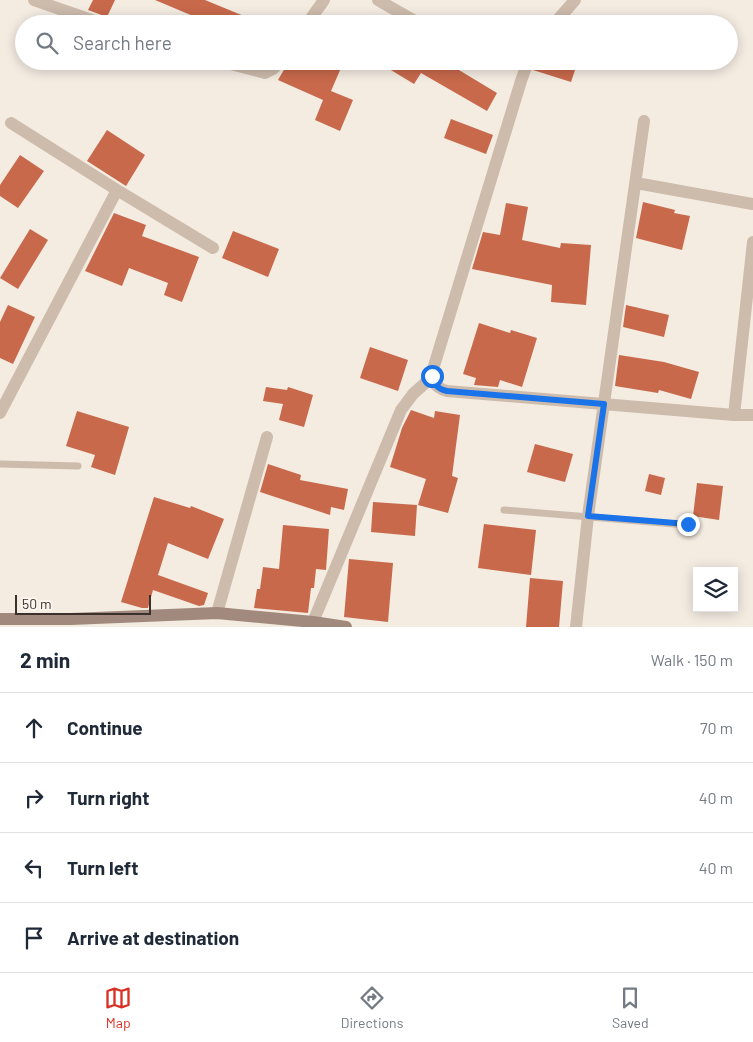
<!DOCTYPE html>
<html lang="en">
<head>
<meta charset="utf-8">
<style>
	body { margin:0; font-family:Barlow,sans-serif; background:#f6f6f7; color:#1f2937 }
	.controls { position:absolute; right:15px; bottom:15px; display:grid; overflow:hidden; border-radius:0px; box-shadow:0 2px 12px #0003 }
	.controls button { width:45px; height:45px; display:grid; place-items:center; padding:0; border:0; border-bottom:1px solid #e0e1e3; background:#fff; color:#1f2937; font:25px sans-serif }
	.scale { position:absolute; left:15px; bottom:12px; width:136px; box-sizing:border-box; padding-left:5px; border:2px solid #3b302b; border-top:0; font-size:14px; line-height:18px; white-space:nowrap; color:#3b302b; -webkit-text-stroke:4px #fbf5ee; paint-order:stroke }
	.stop { position:absolute; width:15px; height:15px; margin:-11px; border:4px solid #1a73e8; border-radius:50%; background:#fff }
	.stop.end { background:#1a73e8; border-color:#fff; box-shadow:0 1px 5px #0008 }
	.list { margin:0; padding:0; list-style:none }
	h2 { display:flex; justify-content:space-between; align-items:center; height:65px; margin:0; padding:0 20px; font-size:21px }
	h2 small { font-size:16px; font-weight:400; color:#747a83 }
	.list li { display:grid; grid-template-columns:32px 1fr auto; gap:15px; align-items:center; box-sizing:border-box; height:70px; padding:0 20px; border-top:1px solid #e0e1e3 }
	.list b { display:block; font-size:19px; white-space:nowrap }
	.list em { font-size:16px; font-style:normal; color:#747a83 }
	.icon { flex:none; width:28px; height:28px; fill:none; stroke:currentColor; stroke-width:2; stroke-linecap:round; stroke-linejoin:round }
	.map { position:relative; flex:none; width:753px; height:627px; overflow:hidden }
	.search { position:absolute; background:#fff; box-shadow:0 2px 12px #0003; left:15px; right:15px; top:15px; height:55px; display:flex; align-items:center; gap:12px; box-sizing:border-box; padding:0 18px; border-radius:28px; color:#747a83; font-size:19px }
	.sheet { height:345px; background:#fff }
	nav { display:flex; justify-content:space-around; align-items:center; box-sizing:border-box; height:70px; border-top:1px solid #e0e1e3; background:#fff; font-size:14px; color:#747a83 }
	nav a { display:grid; justify-items:center; gap:2px }
	nav .on { color:#d93025 }
	.map>svg:first-child { display:block }
	.building { fill:#c8694b }
	.lines { fill:none; stroke-linecap:round; stroke-linejoin:round }
	.service { stroke:#cdbbac; stroke-width:7 }
	.minor { stroke:#cdbbac; stroke-width:12 }
	.secondary { stroke:#a18a7d; stroke-width:12 }
	.route { stroke:#1a73e8; stroke-width:6 }
</style>
</head>
<body>
<div class="map">
<svg width="753" height="627" viewBox="0 0 753 627">
	<rect width="100%" height="100%" fill="#f4ebe1"/>
	<!-- building -->
	<path class="building" d="M 93,0 L 115,0 L 107,17 L 88,10 Z
		M 155,0 L 205,0 L 263,24 L 212,24 Z
		M 289,61 L 344,61 L 331,91 L 353,100 L 340,131 L 315,120 L 323,100 L 278,80 Z
		M 376,61 L 444,61 L 497,93 L 487,111 L 421,73 L 414,84 Z
		M 536,61 L 570,61 L 577,64 L 571,82 L 533,70 Z
		M 451,119 L 493,135 L 486,154 L 444,138 Z
		M 107,130 L 145,155 L 126,186 L 87,161 Z
		M 20,155 L 44,171 L 18,208 L 0,196 L 0,185 Z
		M 643,202 L 675,210 L 674,213 L 690,216 L 682,250 L 636,238 Z
		M 506,203 L 528,207 L 522,240 L 560,248 L 561,243 L 591,245 L 586,305 L 551,302 L 552,285 L 472,269 L 483,232 L 500,235 Z
		M 114,213 L 146,225 L 142,236 L 199,257 L 182,302 L 164,295 L 168,283 L 129,268 L 122,286 L 85,271 Z
		M 30,229 L 48,240 L 18,289 L 0,278 Z
		M 233,231 L 279,249 L 268,277 L 222,258 Z
		M 8,305 L 35,317 L 13,364 L 0,358 L 0,322 Z
		M 626,305 L 669,315 L 664,337 L 623,327 Z
		M 479,323 L 510,333 L 511,330 L 537,338 L 522,387 L 500,380 L 498,387 L 474,385 L 476,378 L 463,374 Z
		M 370,347 L 408,360 L 398,391 L 360,378 Z
		M 619,355 L 664,362 L 699,372 L 691,399 L 659,390 L 658,393 L 615,386 Z
		M 266,387 L 287,390 L 288,387 L 313,395 L 304,427 L 279,420 L 283,404 L 263,401 Z
		M 411,410 L 434,418 L 435,411 L 460,415 L 452,476 L 458,478 L 448,513 L 418,505 L 426,479 L 390,467 L 402,428 Z
		M 77,411 L 129,427 L 115,475 L 91,467 L 95,455 L 66,446 Z
		M 535,444 L 573,454 L 565,482 L 527,472 Z
		M 268,464 L 301,475 L 300,480 L 348,489 L 344,510 L 331,507 L 330,515 L 260,492 Z
		M 649,474 L 665,478 L 661,495 L 645,491 Z
		M 697,483 L 723,486 L 719,520 L 693,516 Z
		M 154,497 L 190,508 L 191,506 L 224,519 L 208,559 L 168,543 L 158,575 L 208,593 L 204,605 L 199,606 L 153,590 L 148,608 L 142,608 L 121,602 Z
		M 373,502 L 417,505 L 415,536 L 371,532 Z
		M 484,524 L 536,530 L 531,575 L 478,568 Z
		M 283,525 L 329,529 L 326,570 L 316,569 L 314,588 L 311,588 L 308,613 L 254,608 L 257,589 L 260,589 L 263,567 L 279,569 Z
		M 349,559 L 393,563 L 388,622 L 344,617 Z
		M 530,578 L 563,581 L 559,627 L 526,627 Z"/>
	<g class="lines">
		<!-- service -->
		<path class="service" d="M 0,464 L 78,466
			M 504,510 L 687,525"/>
		<!-- minor -->
		<path class="minor" d="M 34,0 L 103,24
			M 378,0 L 420,24
			M 307,24 L 324,0
			M 554,24 L 575,0
			M 219,61 L 265,73 L 273,69 L 281,61
			M 528,61 L 521,81 L 434,366 C 431,380 433,387 447,391 L 734,415 L 753,415
			M 11,123 L 117,190 L 213,248
			M 636,183 L 753,204
			M 0,413 L 117,190
			M 734,415 L 753,242
			M 217,613 L 267,437
			M 313,622 L 401,410 L 413,394 L 432,377
			M 576,627 L 588,516 L 644,121"/>
		<!-- secondary -->
		<path class="secondary" d="M 0,619 L 71,619 L 217,613 L 313,622 L 346,627"/>
	</g>
	<g class="lines">
		<!-- route -->
		<path class="route" d="M 432,376 C 434,385 438,389 447,391 L 604,404 L 588,516 L 688,524"/>
	</g>
</svg>
<div class="controls">
<button><svg class="icon" aria-label="layers" viewBox="0 0 24 24"><path d="M12 4l9 5-9 5-9-5zM3 14l9 5 9-5"/></svg></button>
</div>
<div class="scale">50 m</div>
<div class="stop" style="left:432px;top:376px"></div>
<div class="stop end" style="left:688px;top:524px"></div>
<div class="search"><svg class="icon" aria-label="search" viewBox="0 0 24 24"><circle cx="10" cy="10" r="6"/><path d="M15 15l6 6"/></svg>Search here</div>
</div>
<section class="sheet">
<h2>2 min<small>Walk · 150 m</small></h2>
<ul class="list">
<li><svg class="icon" aria-label="ahead" viewBox="0 0 24 24"><path d="M12 20V5M6 11l6-6 6 6"/></svg><div><b>Continue</b></div><em>70 m</em></li>
<li><svg class="icon" aria-label="right" viewBox="0 0 24 24"><path d="M7 20v-9h11M14 6l5 5-5 5"/></svg><div><b>Turn right</b></div><em>40 m</em></li>
<li><svg class="icon" aria-label="left" viewBox="0 0 24 24"><path d="M17 20v-9H6M10 6l-5 5 5 5"/></svg><div><b>Turn left</b></div><em>40 m</em></li>
<li><svg class="icon" aria-label="arrive" viewBox="0 0 24 24"><path d="M6 21V4h12l-3 4 3 4H6"/></svg><div><b>Arrive at destination</b></div></li>
</ul>
</section>
<nav>
<a class="on"><svg class="icon" aria-label="map" viewBox="0 0 24 24"><path d="M3 6l6-2 6 2 6-2v14l-6 2-6-2-6 2zM9 4v14M15 6v14"/></svg>Map</a>
<a><svg class="icon" aria-label="directions" viewBox="0 0 24 24"><path d="M12 3l9 9-9 9-9-9zM9 14v-3h6M13 9l2 2-2 2"/></svg>Directions</a>
<a><svg class="icon" aria-label="saved" viewBox="0 0 24 24"><path d="M7 4h10v16l-5-4-5 4z"/></svg>Saved</a>
</nav>
</body>
</html>
